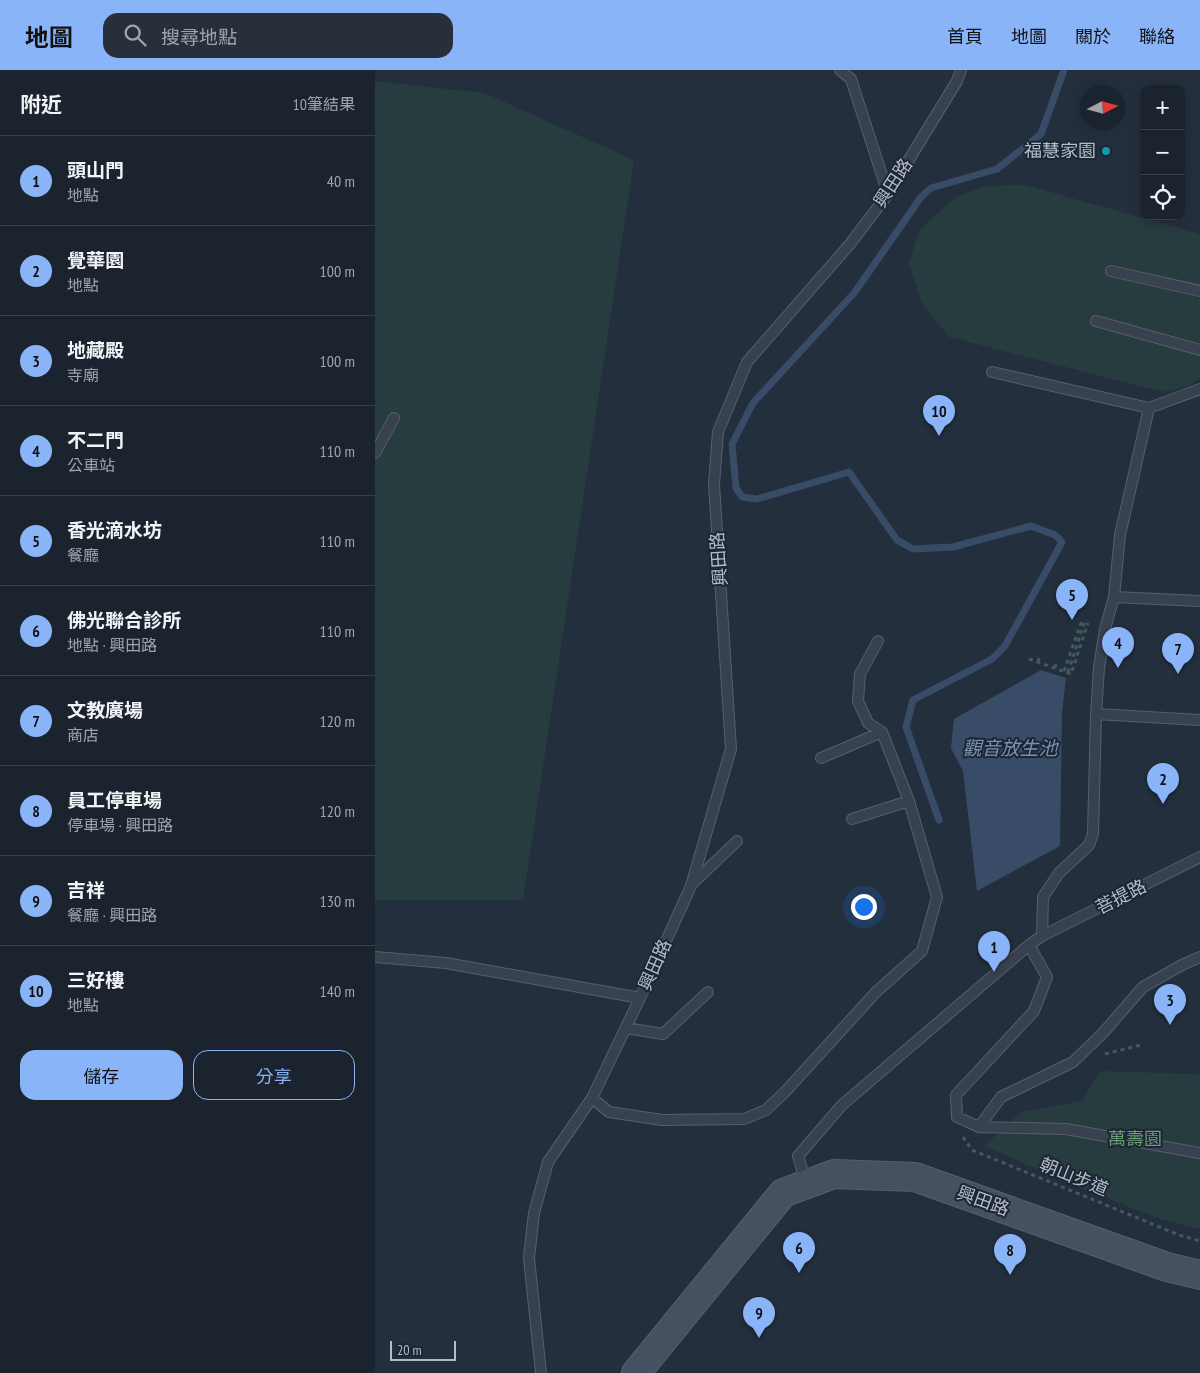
<!DOCTYPE html>
<html lang="zh-TW">
<head>
<meta charset="utf-8">
<style>
	body { margin:0; font-family:"PT Sans Narrow","Noto Sans TC",sans-serif; background:#282f3a; color:#f1f3f6 }
	.controls { position:absolute; right:15px; top:15px; display:grid; overflow:hidden; border-radius:10px; box-shadow:0 2px 12px #0003 }
	.controls button { width:45px; height:45px; display:grid; place-items:center; padding:0; border:0; border-bottom:1px solid #39404a; background:#1b232e; color:#f1f3f6; font:25px sans-serif }
	.compass { position:absolute; left:705px; top:15px; width:45px; height:45px; border-radius:50%; background:#1b232e; box-shadow:0 2px 12px #0003; rotate:84deg }
	.scale { position:absolute; left:15px; bottom:12px; width:66px; box-sizing:border-box; padding-left:5px; border:2px solid #b4bcc9; border-top:0; font-size:14px; line-height:18px; white-space:nowrap; color:#b4bcc9; -webkit-text-stroke:4px #1d2633; paint-order:stroke }
	.you { position:absolute; left:488px; top:836px; width:18px; height:18px; margin:-12px; border:4px solid #fff; border-radius:50%; background:#1a73e8; box-shadow:0 0 0 8px #1a73e833 }
	.badge { display:grid; place-items:center; width:32px; height:32px; border-radius:50%; background:#8ab4f8; color:#111; font-size:16px; font-weight:700 }
	.pin { position:absolute; translate:-50% -41px; filter:drop-shadow(0 1px 2px #0008) }
	.pin::after { content:''; position:absolute; top:26px; width:18px; height:15px; background:inherit; clip-path:polygon(0 0,100% 0,50% 100%) }
	.list { margin:0; padding:0; list-style:none }
	h2 { display:flex; justify-content:space-between; align-items:center; height:65px; margin:0; padding:0 20px; font-size:21px }
	h2 small { font-size:16px; font-weight:400; color:#a0a4aa }
	.list li { display:grid; grid-template-columns:32px 1fr auto; gap:15px; align-items:center; box-sizing:border-box; height:90px; padding:0 20px; border-top:1px solid #39404a }
	.list b { display:block; font-size:19px; white-space:nowrap }
	.list p { margin:0; font-size:16px; white-space:nowrap; color:#a0a4aa }
	.list em { font-size:16px; font-style:normal; color:#a0a4aa }
	.actions { display:flex; gap:10px; padding:15px 20px }
	.actions a { flex:1; padding:11px 0; border:1px solid #8ab4f8; border-radius:15px; text-align:center; font-size:18px; color:#8ab4f8 }
	.actions .main { background:#8ab4f8; color:#111 }
	.icon { flex:none; width:28px; height:28px; fill:none; stroke:currentColor; stroke-width:2; stroke-linecap:round; stroke-linejoin:round }
	.map { position:relative; flex:none; width:825px; height:1303px; overflow:hidden }
	header { display:flex; align-items:center; gap:30px; box-sizing:border-box; height:70px; padding:0 25px; background:#8ab4f8; color:#111 }
	header strong { font-size:24px }
	nav { display:flex; gap:28px; margin-inline-start:auto; font-size:18px }
	.search { width:350px; height:45px; background:#282f3a; display:flex; align-items:center; gap:12px; box-sizing:border-box; padding:0 18px; border-radius:15px; color:#a0a4aa; font-size:19px }
	main { display:flex }
	aside { flex:1; background:#1b232e }
	.map>svg:first-child { display:block }
	.green { fill:#263c3f }
	.water { fill:#394c67 }
	.lines { fill:none; stroke-linecap:round; stroke-linejoin:round }
	.stream { stroke:#394c67; stroke-width:7 }
	.lane-casing { stroke:#565f6c; stroke-width:12 }
	.secondary-casing { stroke:#565f6c; stroke-width:30 }
	.path { stroke:#44595c; stroke-width:3; stroke-dasharray:4 4; stroke-linecap:butt }
	.lane { stroke:#38414e; stroke-width:10 }
	.secondary { stroke:#465061; stroke-width:28 }
	.culture-dot { fill:#0f9aa8; stroke:#1d2633; stroke-width:2 }
	.labels { text-anchor:middle; stroke-width:4; stroke-linejoin:round; paint-order:stroke }
	.poi-label { font-size:18px; fill:#b4bcc9; stroke:#1d2633; text-anchor:end }
	.street-label { font-size:18px; fill:#b4bcc9; stroke:#1d2633 }
	.park-label { font-size:18px; fill:#6b9a76; stroke:#1d2633 }
	.water-label { font-size:19px; font-style:italic; fill:#7c92b1; stroke:#1d2633 }
</style>
</head>
<body>
<header>
<strong>地圖</strong>
<div class="search"><svg class="icon" aria-label="search" viewBox="0 0 24 24"><circle cx="10" cy="10" r="6"/><path d="M15 15l6 6"/></svg>搜尋地點</div>
<nav><a>首頁</a><a>地圖</a><a>關於</a><a>聯絡</a></nav>
</header>
<main>
<aside>
<h2>附近<small>10筆結果</small></h2>
<ul class="list">
<li><span class="badge">1</span><div><b>頭山門</b><p>地點</p></div><em>40 m</em></li>
<li><span class="badge">2</span><div><b>覺華園</b><p>地點</p></div><em>100 m</em></li>
<li><span class="badge">3</span><div><b>地藏殿</b><p>寺廟</p></div><em>100 m</em></li>
<li><span class="badge">4</span><div><b>不二門</b><p>公車站</p></div><em>110 m</em></li>
<li><span class="badge">5</span><div><b>香光滴水坊</b><p>餐廳</p></div><em>110 m</em></li>
<li><span class="badge">6</span><div><b>佛光聯合診所</b><p>地點 · 興田路</p></div><em>110 m</em></li>
<li><span class="badge">7</span><div><b>文教廣場</b><p>商店</p></div><em>120 m</em></li>
<li><span class="badge">8</span><div><b>員工停車場</b><p>停車場 · 興田路</p></div><em>120 m</em></li>
<li><span class="badge">9</span><div><b>吉祥</b><p>餐廳 · 興田路</p></div><em>130 m</em></li>
<li><span class="badge">10</span><div><b>三好樓</b><p>地點</p></div><em>140 m</em></li>
</ul>
<div class="actions"><a class="main">儲存</a><a>分享</a></div>
</aside>
<div class="map">
<svg width="825" height="1303" viewBox="0 0 825 1303">
	<rect width="100%" height="100%" fill="#242f3e"/>
	<!-- green -->
	<path class="green" d="M 0,11 L 109,23 L 259,90 L 148,830 L 0,830 Z
		M 634,115 L 650,115 L 825,164 L 825,309 L 815,315 L 792,322 L 773,318 L 574,267 L 547,234 L 534,193 L 544,161 L 566,140 L 583,126 L 608,117 Z
		M 725,1001 L 817,1004 L 825,1006 L 825,1159 L 785,1149 L 696,1114 L 609,1076 L 646,1042 L 707,1031 Z"/>
	<!-- water -->
	<path class="water" d="M 666,600 L 691,608 L 687,643 L 685,776 L 602,821 L 588,701 L 576,678 L 579,649 Z"/>
	<g class="lines">
		<!-- stream -->
		<path class="stream" d="M 564,750 L 531,657 L 538,630 L 617,589 L 630,576 L 687,472 L 680,465 L 656,456 L 578,477 L 538,479 L 522,470 L 474,402 L 382,429 L 367,427 L 361,418 L 357,374 L 378,333 L 480,222 L 546,127 L 556,118 L 622,99 L 666,64 L 689,0"/>
		<defs>
			<path id="lane" d="M 465,0 L 476,9 L 513,124
				M 736,201 L 825,221
				M 721,251 L 825,280
				M 617,302 L 774,338
				M 0,383 L 19,348
				M 739,527 L 825,531
				M 721,644 L 825,650
				M 446,688 L 507,662
				M 477,749 L 534,731
				M 316,815 L 362,771
				M 667,866 L 668,827 L 684,803 L 714,775 L 718,764 L 721,644 L 724,598 L 730,559 L 739,527 L 745,465 L 774,338 L 825,319
				M 654,875 L 672,907 L 659,941 L 581,1025 L 582,1047 L 604,1057 L 626,1027 L 698,992 L 728,963 L 768,917 L 807,895 L 825,887
				M 0,887 L 71,893 L 265,928
				M 251,958 L 288,964 L 333,922
				M 217,1028 L 234,1042 L 287,1050 L 369,1049 L 391,1040 L 410,1022 L 501,922 L 547,881 L 562,827 L 534,731 L 507,662 L 493,653 L 483,631 L 485,604 L 503,571
				M 604,1057 L 691,1059 L 825,1083
				M 431,1113 L 423,1086 L 467,1035 L 654,875 L 667,866 L 825,787
				M 166,1303 L 154,1188 L 159,1143 L 173,1092 L 217,1028 L 265,928 L 316,816 L 356,679 L 339,414 L 343,362 L 372,292 L 475,174 L 513,124 L 582,11 L 586,0"/>
			<path id="secondary" d="M 261,1303 L 408,1123 L 459,1104 L 540,1107 L 792,1197 L 825,1205"/>
		</defs>
		<!-- lane casing -->
		<use href="#lane" class="lane-casing"/>
		<!-- secondary casing -->
		<use href="#secondary" class="secondary-casing"/>
		<!-- path -->
		<path class="path" d="M 654,589 L 696,604 L 713,553
			M 663,592 L 665,584
			M 680,598 L 682,591
			M 689,601 L 707,550
			M 693,602 L 710,551
			M 730,984 L 766,975
			M 588,1067 L 597,1080 L 804,1165 L 825,1171"/>
		<!-- lane -->
		<use href="#lane" class="lane"/>
		<!-- secondary -->
		<use href="#secondary" class="secondary"/>
	</g>
	<!-- markers -->
	<circle class="culture-dot" cx="731" cy="81" r="5"/>
	<g class="labels">
		<!-- poi labels -->
		<g class="poi-label">
			<text x="721" y="87">福慧家園</text>
		</g>
		<!-- street labels -->
		<g class="street-label">
			<text transform="translate(518 113) rotate(-57)" y="6">興田路</text>
			<text transform="translate(344 489) rotate(-94)" y="6">興田路</text>
			<text transform="translate(746 827) rotate(-27)" y="6">菩提路</text>
			<text transform="translate(280 895) rotate(-66)" y="6">興田路</text>
			<text transform="translate(699 1107) rotate(22)" y="6">朝山步道</text>
			<text transform="translate(608 1131) rotate(20)" y="6">興田路</text>
		</g>
		<!-- park labels -->
		<g class="park-label">
			<text x="760" y="1075">萬壽園</text>
		</g>
		<!-- water labels -->
		<g class="water-label">
			<text x="635" y="685">觀音放生池</text>
		</g>
	</g>
</svg>
<div class="controls">
<button>+</button>
<button>−</button>
<button><svg class="icon" aria-label="locate" viewBox="0 0 24 24"><circle cx="12" cy="12" r="6"/><path d="M12 2v4M12 18v4M2 12h4M18 12h4"/></svg></button>
</div>
<svg class="compass" viewBox="-18 -18 36 36"><path d="M0-13l5 13h-10z" fill="#e53935"/><path d="M0 13l5-13h-10z" fill="#a0a4aa"/></svg>
<div class="scale">20 m</div>
<div class="you"></div>
<div class="pin badge" style="left:619px;top:902px">1</div>
<div class="pin badge" style="left:788px;top:734px">2</div>
<div class="pin badge" style="left:795px;top:955px">3</div>
<div class="pin badge" style="left:743px;top:598px">4</div>
<div class="pin badge" style="left:697px;top:550px">5</div>
<div class="pin badge" style="left:424px;top:1203px">6</div>
<div class="pin badge" style="left:803px;top:604px">7</div>
<div class="pin badge" style="left:635px;top:1205px">8</div>
<div class="pin badge" style="left:384px;top:1268px">9</div>
<div class="pin badge" style="left:564px;top:366px">10</div>
</div>
</main>
</body>
</html>
